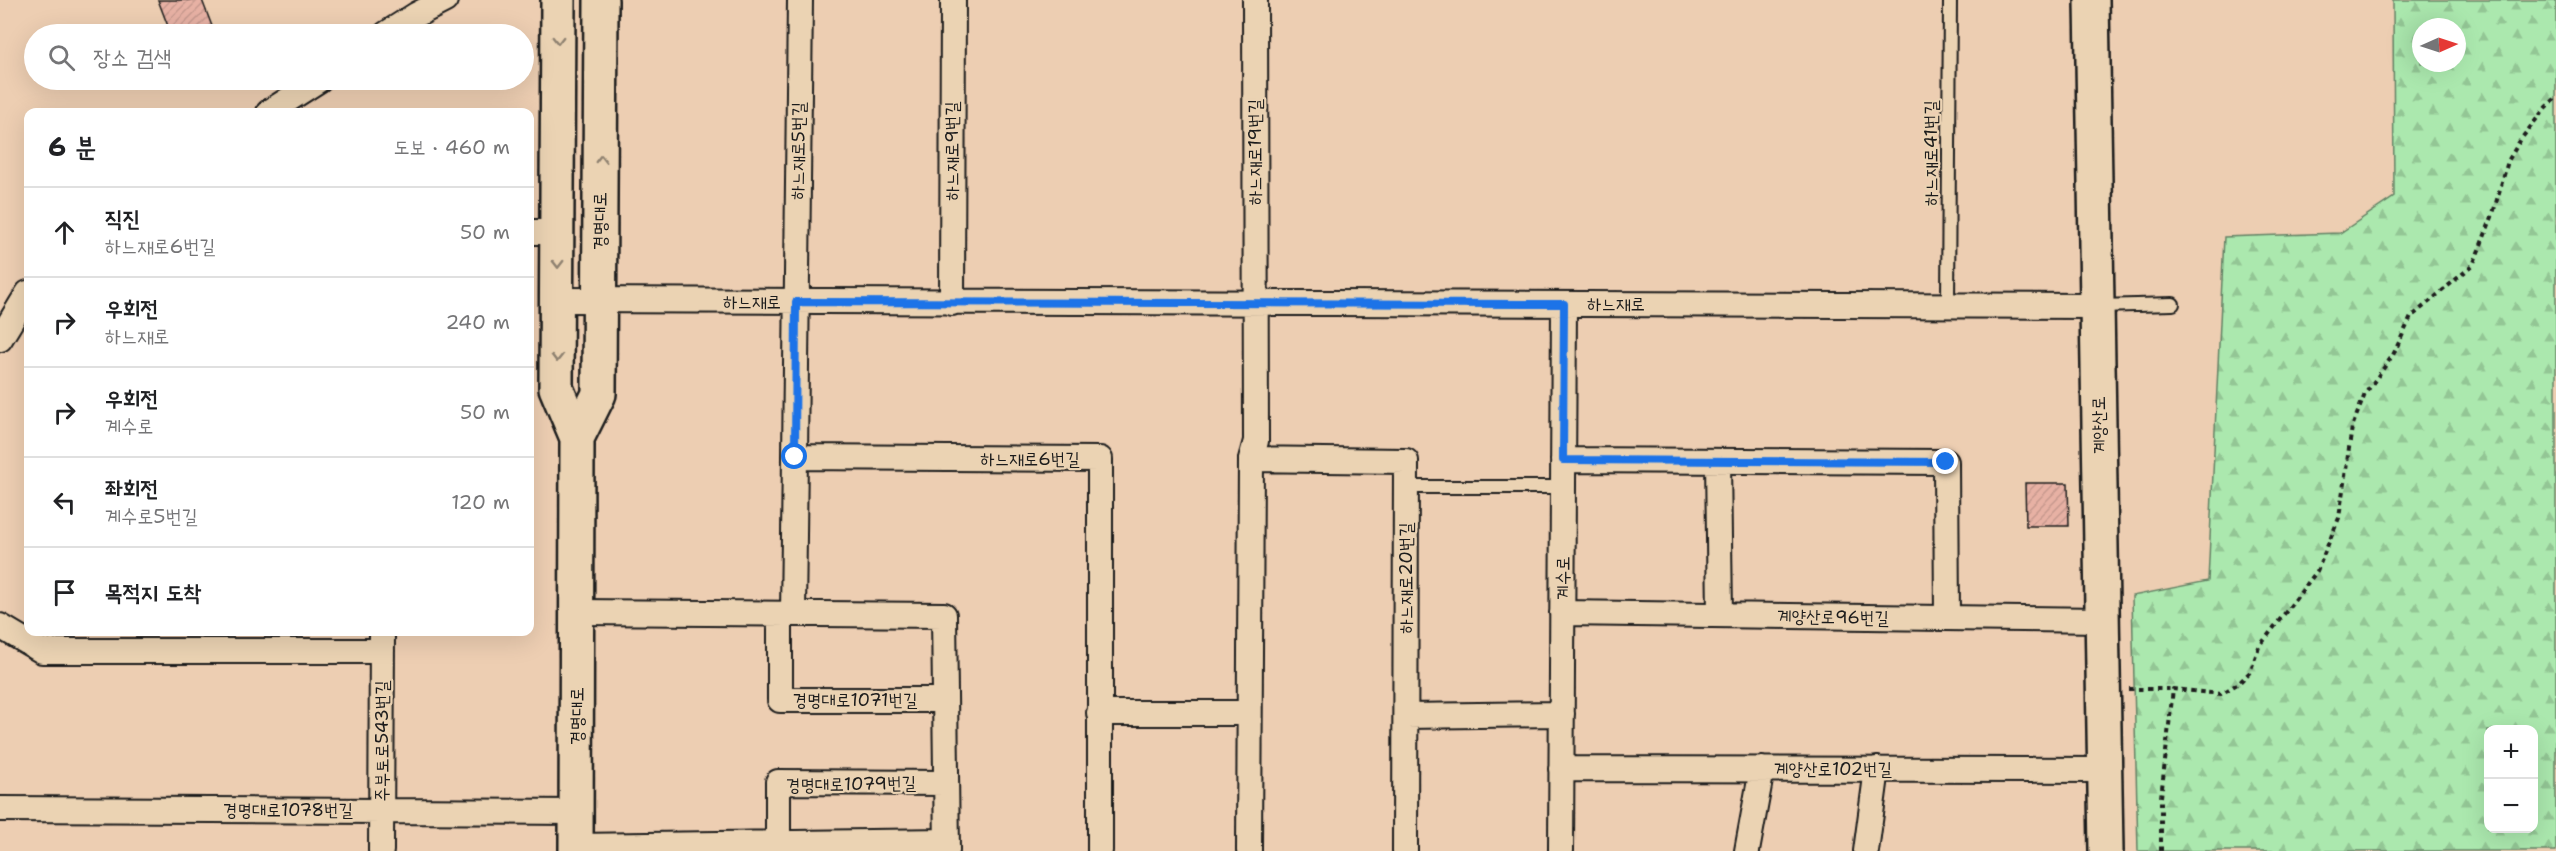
<!DOCTYPE html>
<html lang="ko">
<head>
<meta charset="utf-8">
<style>
	body { margin:0; font-family:"Shantell Sans","Poor Story",sans-serif; background:#f6f6f6; color:#202124 }
	.controls { position:absolute; right:18px; bottom:18px; display:grid; overflow:hidden; border-radius:12px; box-shadow:0 6px 24px #0002 }
	.controls button { width:54px; height:54px; display:grid; place-items:center; padding:0; border:0; border-bottom:2px solid #e0e0e0; background:#fff; color:#202124; font:30px sans-serif }
	.compass { position:absolute; left:2412px; top:18px; width:54px; height:54px; border-radius:50%; background:#fff; box-shadow:0 6px 24px #0002; rotate:87deg }
	.stop { position:absolute; width:18px; height:18px; margin:-14px; border:4px solid #1a73e8; border-radius:50%; background:#fff }
	.stop.end { background:#1a73e8; border-color:#fff; box-shadow:0 2px 6px #0008 }
	.list { margin:0; padding:0; list-style:none }
	h2 { display:flex; justify-content:space-between; align-items:center; height:78px; margin:0; padding:0 24px; font-size:26px }
	h2 small { font-size:20px; font-weight:400; color:#757577 }
	.list li { display:grid; grid-template-columns:39px 1fr auto; gap:18px; align-items:center; box-sizing:border-box; height:90px; padding:0 24px; border-top:2px solid #e0e0e0 }
	.list b { display:block; font-size:22px; white-space:nowrap }
	.list p { margin:0; font-size:20px; white-space:nowrap; color:#757577 }
	.list em { font-size:20px; font-style:normal; color:#757577 }
	.icon { flex:none; width:33px; height:33px; fill:none; stroke:currentColor; stroke-width:2; stroke-linecap:round; stroke-linejoin:round }
	.map { position:relative; flex:none; width:2556px; height:851px; overflow:hidden }
	.search { position:absolute; background:#fff; box-shadow:0 6px 24px #0002; left:24px; top:24px; width:510px; height:66px; display:flex; align-items:center; gap:15px; box-sizing:border-box; padding:0 21px; border-radius:33px; color:#757577; font-size:22px }
	.panel { position:absolute; background:#fff; box-shadow:0 6px 24px #0002; left:24px; top:108px; width:510px; height:528px; border-radius:12px }
	.map>svg:first-child { display:block }
	.forest { fill:url(#forest-firs); stroke:#648265; stroke-width:1.5; fill-rule:evenodd }
	.building { fill:url(#building-hatch); stroke:#1c1c1c; stroke-width:1.5 }
	.lines { fill:none; stroke-linecap:round; stroke-linejoin:round }
	.lane-casing { stroke:#1c1c1c; stroke-width:16 }
	.street-casing { stroke:#1c1c1c; stroke-width:28 }
	.secondary-casing { stroke:#1c1c1c; stroke-width:38 }
	.path { stroke:#1c1c1c; stroke-width:4; stroke-dasharray:4.5 4.5; stroke-linecap:butt }
	.lane { stroke:#ebd3b3; stroke-width:12 }
	.street { stroke:#ebd3b3; stroke-width:24 }
	.secondary { stroke:#ebd3b3; stroke-width:33 }
	.oneway { stroke:#8e816f }
	.route { stroke:#1a73e8; stroke-width:8 }
	.labels { text-anchor:middle; stroke-width:4.5; stroke-linejoin:round; paint-order:stroke }
	.street-label { font-size:18px; fill:#1c1c1c; stroke:#ebd3b3 }
</style>
</head>
<body>
<div class="map">
<svg width="2556" height="851" viewBox="0 0 2556 851">
	<defs>
		<pattern id="forest-firs" width="22" height="20" patternUnits="userSpaceOnUse" patternTransform="scale(1.5)"><rect width="22" height="20" fill="#abe8ae"/><path d="M5 1l3.5 6h-7zM16 11l3.5 6h-7z" fill="#93c695"/></pattern>
		<pattern id="building-hatch" width="6" height="6" patternUnits="userSpaceOnUse" patternTransform="scale(1.5)"><rect width="6" height="6" fill="#e7b1a4"/><path d="M-1 1l2-2M0 6l6-6M5 7l2-2" fill="none" stroke="#c6988d"/></pattern>
	</defs>
	<rect width="100%" height="100%" fill="#edceb2"/>
	<filter id="ink" filterUnits="userSpaceOnUse"><feTurbulence type="fractalNoise" baseFrequency=".0167" numOctaves="2"/><feDisplacementMap in="SourceGraphic" scale="12" xChannelSelector="R" yChannelSelector="G"/><feConvolveMatrix kernelMatrix="1 2 1 2 8 2 1 2 1" color-interpolation-filters="sRGB"/></filter>
	<g filter="url(#ink)">
		<!-- forest -->
		<path class="forest" d="M 2393,0 L 2556,0 L 2556,851 L 2138,851 L 2132,596 L 2208,581 L 2224,237 L 2340,233 L 2394,197 ZM 2421,27 L 2457,27 L 2457,63 L 2421,63 ZM 2488,730 L 2534,730 L 2534,828 L 2488,828 Z"/>
		<!-- building -->
		<path class="building" d="M 158,0 L 202,0 L 215,34 L 171,34 Z
			M 2025,483 L 2068,483 L 2069,526 L 2026,526 Z"/>
		<g class="lines">
			<defs>
				<path id="lane" d="M 1948,305 L 1950,0
					M 2099,306 L 2173,304
					M 1406,487 L 1563,487"/>
				<path id="street" d="M 800,0 L 795,457 L 1100,459 L 1100,851
					M 386,34 L 416,15 L 445,0
					M 269,112 L 319,80
					M 530,232 L 558,232
					M 558,300 L 2098,306
					M 952,303 L 953,0
					M 0,339 L 28,293
					M 1251,459 L 1406,461 L 1405,851
					M 1563,460 L 1946,462 L 1947,618
					M 1718,461 L 1720,615
					M 577,612 L 944,615 L 947,851
					M 1562,613 L 2103,620
					M 780,614 L 780,700 L 945,700
					M 793,614 L 795,457
					M 0,626 L 42,651 L 382,651
					M 1099,713 L 1249,713
					M 1406,716 L 1562,714
					M 1561,769 L 2105,770
					M 0,809 L 576,812
					M 778,843 L 778,782 L 946,783
					M 576,846 L 947,841
					M 381,851 L 382,632
					M 1249,851 L 1251,459 L 1256,441 L 1255,0
					M 1561,851 L 1564,304
					M 1747,851 L 1762,769
					M 1866,851 L 1877,769"/>
				<path id="secondary" d="M 558,0 L 556,388 L 577,438 L 576,851
					M 2092,0 L 2106,851
					M 577,438 L 599,394 L 601,0"/>
			</defs>
			<!-- lane casing -->
			<use href="#lane" class="lane-casing"/>
			<!-- street casing -->
			<use href="#street" class="street-casing"/>
			<!-- secondary casing -->
			<use href="#secondary" class="secondary-casing"/>
			<!-- path -->
			<path class="path" d="M 2129,689 L 2173,689
				M 2161,851 L 2161,797 L 2173,689 L 2221,694 L 2239,683 L 2250,672 L 2259,647 L 2317,571 L 2339,518 L 2352,427 L 2365,394 L 2393,355 L 2411,317 L 2473,265 L 2492,217 L 2508,161 L 2521,139 L 2546,107 L 2556,98"/>
			<!-- lane -->
			<use href="#lane" class="lane"/>
			<!-- street -->
			<use href="#street" class="street"/>
			<!-- secondary -->
			<use href="#secondary" class="secondary"/>
		</g>
		<!-- one-way arrows -->
		<defs><path id="oneway-chevron" d="M-2-3.5L2.5 0L-2 3.5" fill="none" stroke-width="1.6" stroke-linecap="round" stroke-linejoin="round" transform="scale(1.5)"/></defs>
		<g class="oneway">
			<use href="#oneway-chevron" transform="translate(558 40) rotate(90)"/>
			<use href="#oneway-chevron" transform="translate(601 159) rotate(-90)"/>
			<use href="#oneway-chevron" transform="translate(558 264) rotate(90)"/>
			<use href="#oneway-chevron" transform="translate(557 358) rotate(91)"/>
		</g>
	</g>
	<g class="lines" filter="url(#ink)">
		<!-- route -->
		<path class="route" d="M 795,457 L 796,302 L 1564,304 L 1563,460 L 1946,462"/>
	</g>
	<g class="labels">
		<!-- street labels -->
		<g class="street-label">
			<text transform="translate(798 151) rotate(-89)" y="6">하느재로5번길</text>
			<text transform="translate(952 151) rotate(-90)" y="6">하느재로9번길</text>
			<text transform="translate(1255 152) rotate(-90)" y="6">하느재로19번길</text>
			<text transform="translate(1931 153) rotate(-90)" y="6">하느재로41번길</text>
			<text transform="translate(600 221) rotate(-90)" y="6">경명대로</text>
			<text x="752" y="308">하느재로</text>
			<text x="1616" y="310">하느재로</text>
			<text transform="translate(2099 425) rotate(-91)" y="6">계양산로</text>
			<text x="1030" y="465">하느재로6번길</text>
			<text transform="translate(1406 578) rotate(-90)" y="6">하느재로20번길</text>
			<text transform="translate(1563 578) rotate(-90)" y="6">계수로</text>
			<text transform="translate(1833 617) rotate(1)" y="6">계양산로96번길</text>
			<text x="855" y="706">경명대로1071번길</text>
			<text transform="translate(577 716) rotate(-90)" y="6">경명대로</text>
			<text transform="translate(382 741) rotate(-90)" y="6">주부토로543번길</text>
			<text x="1833" y="775">계양산로102번길</text>
			<text transform="translate(851 784) rotate(-1)" y="6">경명대로1079번길</text>
			<text x="288" y="816">경명대로1078번길</text>
		</g>
	</g>
</svg>
<div class="controls">
<button>+</button>
<button>−</button>
</div>
<svg class="compass" viewBox="-18 -18 36 36"><path d="M0-13l5 13h-10z" fill="#e53935"/><path d="M0 13l5-13h-10z" fill="#757577"/></svg>
<div class="stop" style="left:795px;top:457px"></div>
<div class="stop end" style="left:1946px;top:462px"></div>
<div class="search"><svg class="icon" aria-label="search" viewBox="0 0 24 24"><circle cx="10" cy="10" r="6"/><path d="M15 15l6 6"/></svg>장소 검색</div>
<section class="panel">
<h2>6 분<small>도보 · 460 m</small></h2>
<ul class="list">
<li><svg class="icon" aria-label="ahead" viewBox="0 0 24 24"><path d="M12 20V5M6 11l6-6 6 6"/></svg><div><b>직진</b><p>하느재로6번길</p></div><em>50 m</em></li>
<li><svg class="icon" aria-label="right" viewBox="0 0 24 24"><path d="M7 20v-9h11M14 6l5 5-5 5"/></svg><div><b>우회전</b><p>하느재로</p></div><em>240 m</em></li>
<li><svg class="icon" aria-label="right" viewBox="0 0 24 24"><path d="M7 20v-9h11M14 6l5 5-5 5"/></svg><div><b>우회전</b><p>계수로</p></div><em>50 m</em></li>
<li><svg class="icon" aria-label="left" viewBox="0 0 24 24"><path d="M17 20v-9H6M10 6l-5 5 5 5"/></svg><div><b>좌회전</b><p>계수로5번길</p></div><em>120 m</em></li>
<li><svg class="icon" aria-label="arrive" viewBox="0 0 24 24"><path d="M6 21V4h12l-3 4 3 4H6"/></svg><div><b>목적지 도착</b></div></li>
</ul>
</section>
</div>
</body>
</html>
